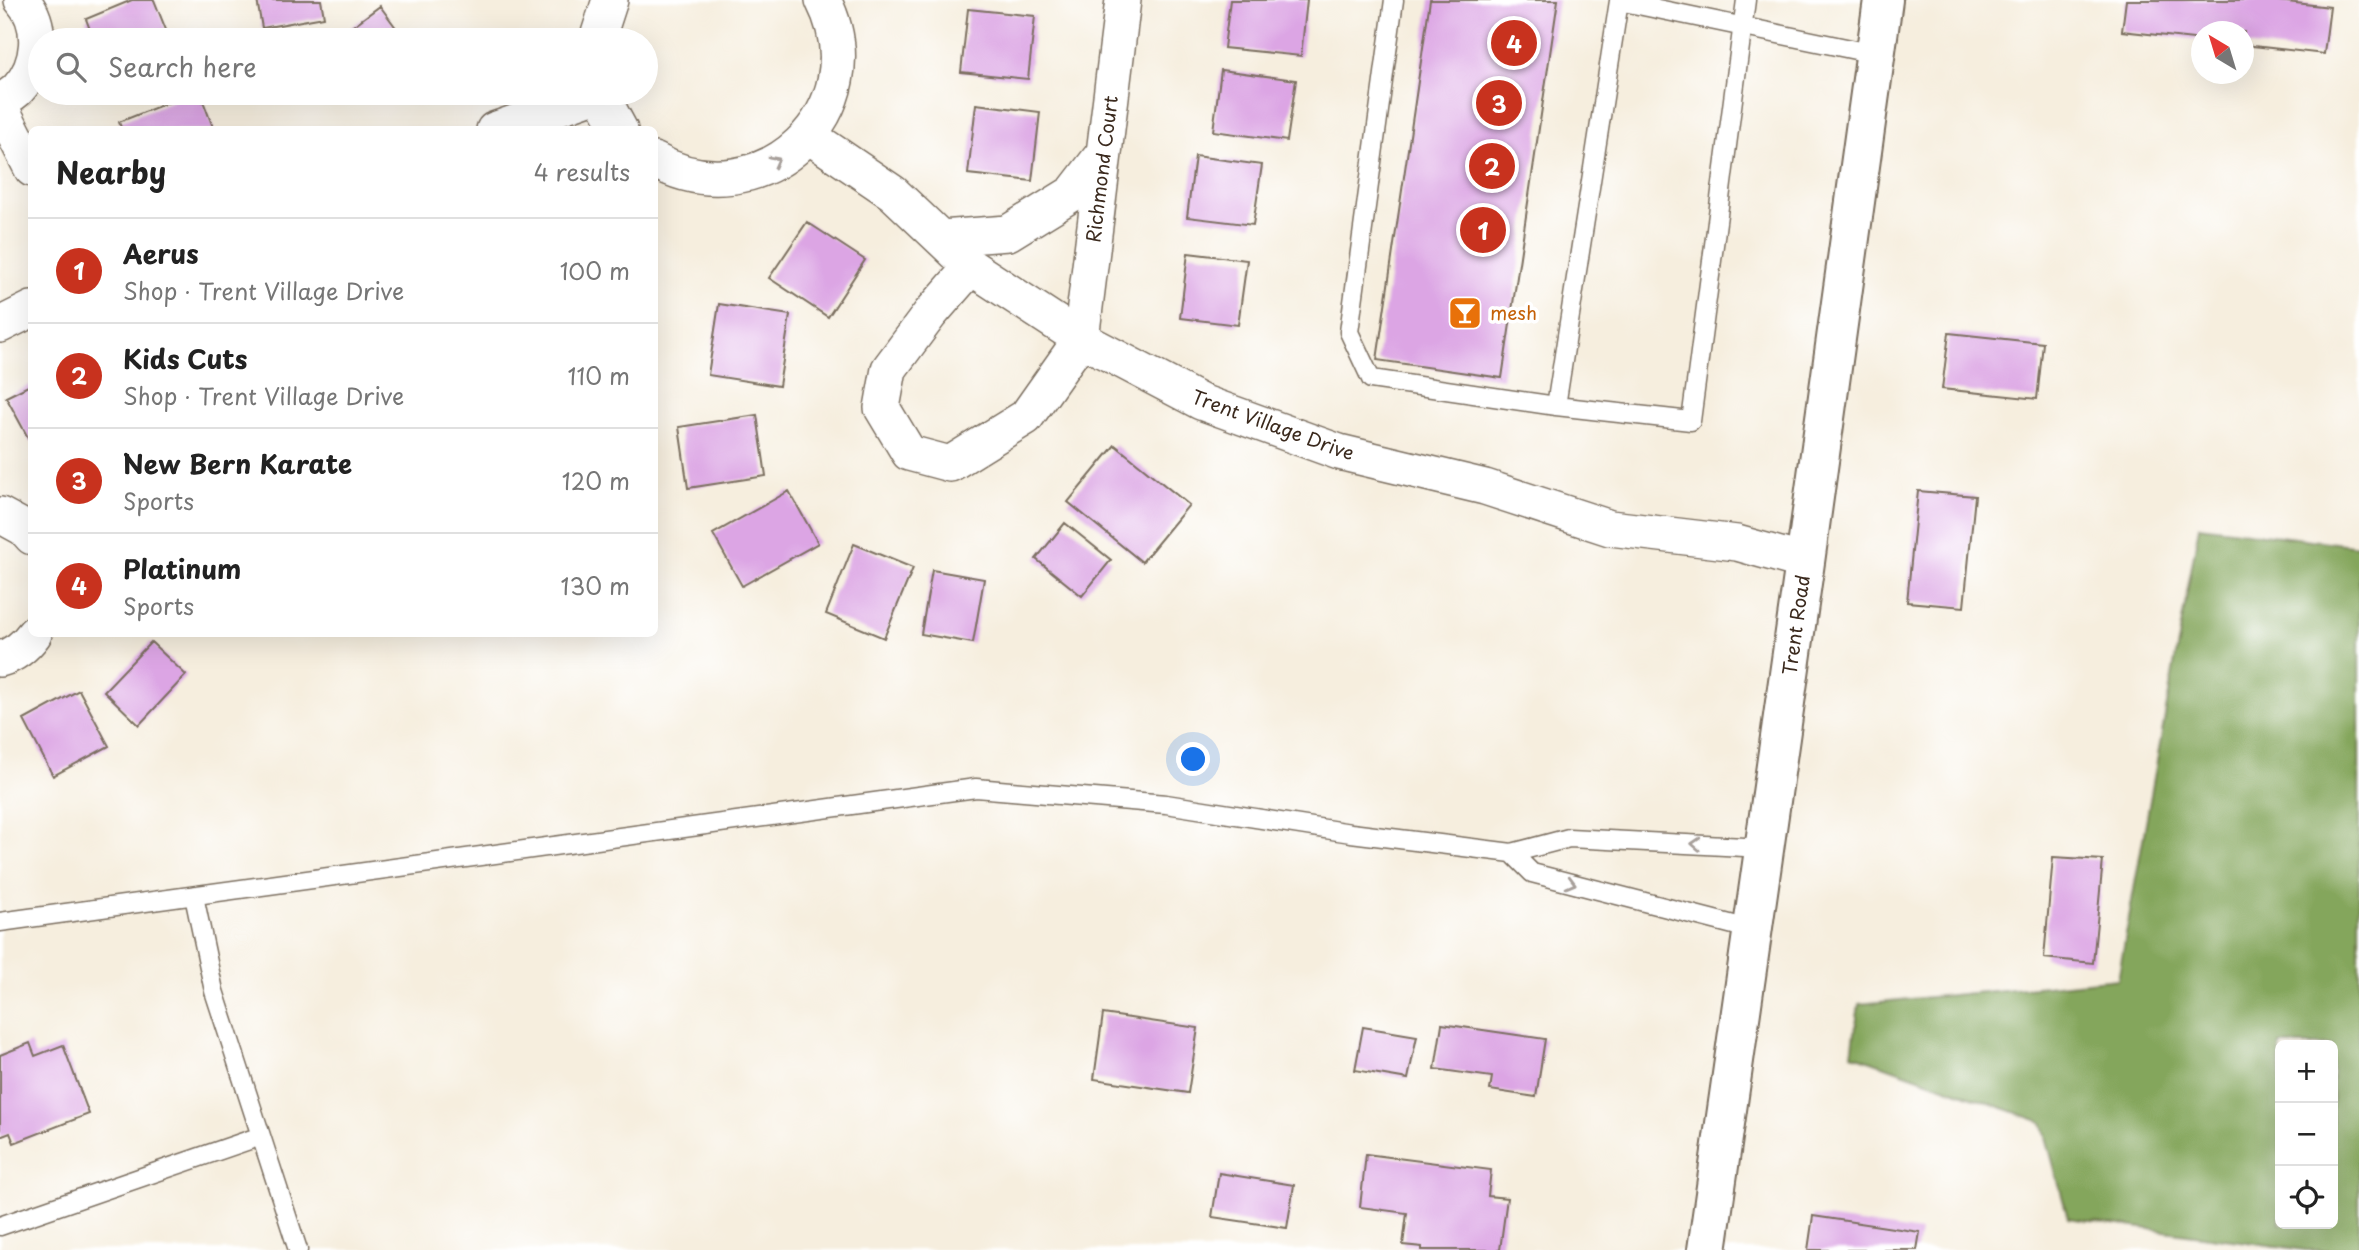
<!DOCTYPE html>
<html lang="en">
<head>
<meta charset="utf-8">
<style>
	body { margin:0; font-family:"Playpen Sans",sans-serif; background:#f2f2f2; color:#222 }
	.controls { position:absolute; right:21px; bottom:21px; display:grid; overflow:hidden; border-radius:10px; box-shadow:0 7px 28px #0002 }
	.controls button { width:63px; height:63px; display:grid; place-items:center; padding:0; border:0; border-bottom:2px solid #e0e0e0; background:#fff; color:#222; font:35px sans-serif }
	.compass { position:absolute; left:2191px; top:21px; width:63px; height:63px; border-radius:50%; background:#fff; box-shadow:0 7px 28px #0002; rotate:322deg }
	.you { position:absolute; left:1194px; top:760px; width:24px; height:24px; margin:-18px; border:5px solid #fff; border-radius:50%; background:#1a73e8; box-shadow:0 0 0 10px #1a73e833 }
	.badge { display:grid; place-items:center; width:46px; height:46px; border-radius:50%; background:#c8321e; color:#fff; font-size:23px; font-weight:700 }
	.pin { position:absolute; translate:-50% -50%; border:4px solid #fff; box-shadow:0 2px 7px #0006 }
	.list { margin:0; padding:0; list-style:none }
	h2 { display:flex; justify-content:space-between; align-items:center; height:91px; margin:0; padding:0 28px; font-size:30px }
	h2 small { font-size:23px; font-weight:400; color:#767676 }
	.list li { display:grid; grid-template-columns:46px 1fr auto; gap:21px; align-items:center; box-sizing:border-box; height:105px; padding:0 28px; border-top:2px solid #e0e0e0 }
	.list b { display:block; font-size:26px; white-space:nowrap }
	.list p { margin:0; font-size:23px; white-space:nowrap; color:#767676 }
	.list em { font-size:23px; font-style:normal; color:#767676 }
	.icon { flex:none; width:38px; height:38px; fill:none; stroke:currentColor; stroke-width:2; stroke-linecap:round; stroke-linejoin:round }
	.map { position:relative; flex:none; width:2359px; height:1250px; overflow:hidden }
	.search { position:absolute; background:#fff; box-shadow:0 7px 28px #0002; left:28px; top:28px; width:630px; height:77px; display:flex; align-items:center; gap:18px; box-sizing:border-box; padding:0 24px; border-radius:38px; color:#767676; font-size:26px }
	.panel { position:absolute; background:#fff; box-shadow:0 7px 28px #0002; left:28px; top:126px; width:630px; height:511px; border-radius:10px }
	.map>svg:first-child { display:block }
	.forest { fill:#84a65c; stroke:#60683d; stroke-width:2; fill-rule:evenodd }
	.building { fill:#dca5e4 }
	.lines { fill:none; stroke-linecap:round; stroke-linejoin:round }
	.service-casing { stroke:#7c6f61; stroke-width:21 }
	.minor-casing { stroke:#7c6f61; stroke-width:38 }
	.tertiary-casing { stroke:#7c6f61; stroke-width:42 }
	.service { stroke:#fff; stroke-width:18 }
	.minor { stroke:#fff; stroke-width:35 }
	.tertiary { stroke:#fff; stroke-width:38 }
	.oneway { stroke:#a79f9a }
	.labels { text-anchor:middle; stroke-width:7; stroke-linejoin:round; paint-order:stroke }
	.street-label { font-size:19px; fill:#3b2a1e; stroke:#fff }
	.food-label { font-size:19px; fill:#c56008; stroke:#fff; text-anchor:start }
</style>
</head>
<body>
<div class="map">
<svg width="2359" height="1250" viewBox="0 0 2359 1250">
	<rect width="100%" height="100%" fill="#fff"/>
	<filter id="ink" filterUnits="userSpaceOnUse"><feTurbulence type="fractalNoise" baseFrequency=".0143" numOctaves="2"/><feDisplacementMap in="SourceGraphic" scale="14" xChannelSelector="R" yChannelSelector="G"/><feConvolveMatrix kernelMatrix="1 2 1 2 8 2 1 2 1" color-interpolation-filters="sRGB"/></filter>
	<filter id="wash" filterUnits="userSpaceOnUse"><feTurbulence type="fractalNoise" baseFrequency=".00686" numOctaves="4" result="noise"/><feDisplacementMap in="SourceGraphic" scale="28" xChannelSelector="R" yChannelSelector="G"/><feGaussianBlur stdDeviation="1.57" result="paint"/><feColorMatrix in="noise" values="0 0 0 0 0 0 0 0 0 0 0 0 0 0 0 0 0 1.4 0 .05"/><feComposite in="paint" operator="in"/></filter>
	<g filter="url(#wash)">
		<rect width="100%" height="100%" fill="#f6eede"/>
		<!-- forest -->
		<path class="forest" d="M 2199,526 L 2359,546 L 2359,1250 L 2306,1250 L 2068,1218 L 2042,1122 L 1852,1054 L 1859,1004 L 2118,979 ZM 2280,1045 L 2333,1045 L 2333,1224 L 2280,1224 Z"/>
		<g id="blocks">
			<!-- building -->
			<path class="building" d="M 132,0 L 154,0 L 170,40 L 94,40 L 86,19 Z
				M 257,0 L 321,0 L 324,17 L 262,28 Z
				M 1230,0 L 1307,0 L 1301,56 L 1224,48 Z
				M 1430,0 L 1558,0 L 1502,378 L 1377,360 Z
				M 2126,0 L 2269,0 L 2330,7 L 2324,54 L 2244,45 L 2244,32 L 2202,32 L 2202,40 L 2122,31 Z
				M 380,6 L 405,40 L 334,40 Z
				M 968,9 L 1035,16 L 1028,79 L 961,72 Z
				M 1221,70 L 1296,80 L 1287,141 L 1213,131 Z
				M 192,93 L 200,93 L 214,130 L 122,130 L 119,122 Z
				M 976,104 L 1040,112 L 1032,181 L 968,174 Z
				M 1195,156 L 1262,165 L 1253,225 L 1187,217 Z
				M 807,222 L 865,260 L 828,317 L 769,278 Z
				M 1188,253 L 1247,260 L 1238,325 L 1180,318 Z
				M 719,304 L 790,315 L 779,386 L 708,375 Z
				M 1949,333 L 2043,343 L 2037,399 L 1942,389 Z
				M 32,384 L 32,445 L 6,397 Z
				M 757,415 L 766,476 L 688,488 L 679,427 Z
				M 1115,445 L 1189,505 L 1142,562 L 1068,502 Z
				M 789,491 L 818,543 L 742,586 L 713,534 Z
				M 1918,491 L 1975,496 L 1964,607 L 1907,602 Z
				M 1065,523 L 1111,560 L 1082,596 L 1036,559 Z
				M 854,544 L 913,568 L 884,638 L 826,614 Z
				M 932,570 L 984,579 L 973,643 L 921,634 Z
				M 151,642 L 186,675 L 139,725 L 104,691 Z
				M 79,690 L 109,746 L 53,776 L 24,720 Z
				M 2053,857 L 2103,860 L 2093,963 L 2044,958 Z
				M 1103,1014 L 1198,1028 L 1188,1093 L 1094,1079 Z
				M 1442,1024 L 1545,1039 L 1536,1097 L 1490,1090 L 1492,1077 L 1435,1069 Z
				M 1363,1027 L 1417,1036 L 1408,1079 L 1355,1070 Z
				M 30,1043 L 35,1056 L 63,1045 L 89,1114 L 14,1143 L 10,1133 L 0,1137 L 0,1055 Z
				M 1366,1154 L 1491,1170 L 1488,1196 L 1507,1198 L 1500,1250 L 1422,1250 L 1422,1247 L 1403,1245 L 1407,1213 L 1360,1207 Z
				M 1219,1173 L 1294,1185 L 1287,1228 L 1212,1217 Z
				M 1813,1216 L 1920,1232 L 1917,1250 L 1808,1250 Z"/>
		</g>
	</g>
	<g filter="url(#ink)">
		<use href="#blocks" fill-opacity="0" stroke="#7c6f61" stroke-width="2"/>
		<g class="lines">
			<defs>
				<path id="service" d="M 1394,0 L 1349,332 L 1371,379 L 1556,406 L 1691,421 L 1746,0
					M 1556,406 L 1619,1 L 1875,54
					M 1512,853 L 1532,873 L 1753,930
					M 194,896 L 214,991 L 298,1250
					M 0,922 L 976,788 L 1166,804 L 1351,833 L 1512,853 L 1569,838 L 1764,848
					M 0,1226 L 261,1136"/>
				<path id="minor" d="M 597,40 L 610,0
					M 0,102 C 6,98 13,94 18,89 C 40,65 44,25 22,0
					M 0,106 L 32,169
					M 494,130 L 600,93 L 620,130
					M 809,136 L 893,193 L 971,267 L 1081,339 L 1201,402 L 1339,452 L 1485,487 L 1610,528 L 1737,543 L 1805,562
					M 654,160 C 761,221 879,109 823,0
					M 941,238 L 1008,233 L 1073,193 L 1103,154
					M 971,267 L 930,314 L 889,369 L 882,408 L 909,453 L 950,464 L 1026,417 L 1081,339 L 1123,0
					M 0,325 L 32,309
					M 0,515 L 24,528 L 32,537
					M 0,659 C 14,655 26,645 34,634"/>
				<path id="tertiary" d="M 1707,1250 L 1805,562 L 1883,0"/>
			</defs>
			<!-- service casing -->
			<use href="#service" class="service-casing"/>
			<!-- minor casing -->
			<use href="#minor" class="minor-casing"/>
			<!-- tertiary casing -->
			<use href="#tertiary" class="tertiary-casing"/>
			<!-- service -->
			<use href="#service" class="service"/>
			<!-- minor -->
			<use href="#minor" class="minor"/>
			<!-- tertiary -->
			<use href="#tertiary" class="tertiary"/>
		</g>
		<!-- one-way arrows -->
		<defs><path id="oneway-chevron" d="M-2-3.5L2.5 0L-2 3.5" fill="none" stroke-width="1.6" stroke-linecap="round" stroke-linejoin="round" transform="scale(1.75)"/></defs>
		<g class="oneway">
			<use href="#oneway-chevron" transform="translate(775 161) rotate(-28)"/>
			<use href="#oneway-chevron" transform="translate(1696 844) rotate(-177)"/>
			<use href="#oneway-chevron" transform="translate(1571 883) rotate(15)"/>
		</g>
	</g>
	<!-- icons -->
	<defs>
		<symbol id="bar-square" viewBox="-11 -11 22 22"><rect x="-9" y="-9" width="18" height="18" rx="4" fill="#e8710a" stroke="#fff"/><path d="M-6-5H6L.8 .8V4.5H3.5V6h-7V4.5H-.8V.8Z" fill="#fff"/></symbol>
	</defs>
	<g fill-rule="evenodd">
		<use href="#bar-square" x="1446" y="294" width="38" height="38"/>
	</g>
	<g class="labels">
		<!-- street labels -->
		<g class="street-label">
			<text transform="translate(1102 169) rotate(-83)" y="7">Richmond Court</text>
			<text transform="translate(1273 425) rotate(20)" y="7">Trent Village Drive</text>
			<text transform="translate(1796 625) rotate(-82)" y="7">Trent Road</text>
		</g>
		<!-- food labels -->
		<g class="food-label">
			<text x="1490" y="320">mesh</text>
		</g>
	</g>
</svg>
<div class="controls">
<button>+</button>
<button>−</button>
<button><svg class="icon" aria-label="locate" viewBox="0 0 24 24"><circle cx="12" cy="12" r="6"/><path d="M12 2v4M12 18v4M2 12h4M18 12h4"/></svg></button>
</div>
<svg class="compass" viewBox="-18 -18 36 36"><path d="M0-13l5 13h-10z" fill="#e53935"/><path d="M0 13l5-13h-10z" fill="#767676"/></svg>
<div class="you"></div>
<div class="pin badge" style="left:1483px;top:230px">1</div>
<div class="pin badge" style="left:1492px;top:166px">2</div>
<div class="pin badge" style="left:1499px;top:103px">3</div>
<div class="pin badge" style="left:1514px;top:43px">4</div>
<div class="search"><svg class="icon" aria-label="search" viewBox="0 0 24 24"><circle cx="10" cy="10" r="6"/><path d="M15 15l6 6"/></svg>Search here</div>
<section class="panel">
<h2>Nearby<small>4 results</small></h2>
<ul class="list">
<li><span class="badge">1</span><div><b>Aerus</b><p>Shop · Trent Village Drive</p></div><em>100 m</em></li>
<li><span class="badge">2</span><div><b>Kids Cuts</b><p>Shop · Trent Village Drive</p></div><em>110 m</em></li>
<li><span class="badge">3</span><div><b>New Bern Karate</b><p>Sports</p></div><em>120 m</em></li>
<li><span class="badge">4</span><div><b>Platinum</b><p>Sports</p></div><em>130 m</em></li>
</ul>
</section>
</div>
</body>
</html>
